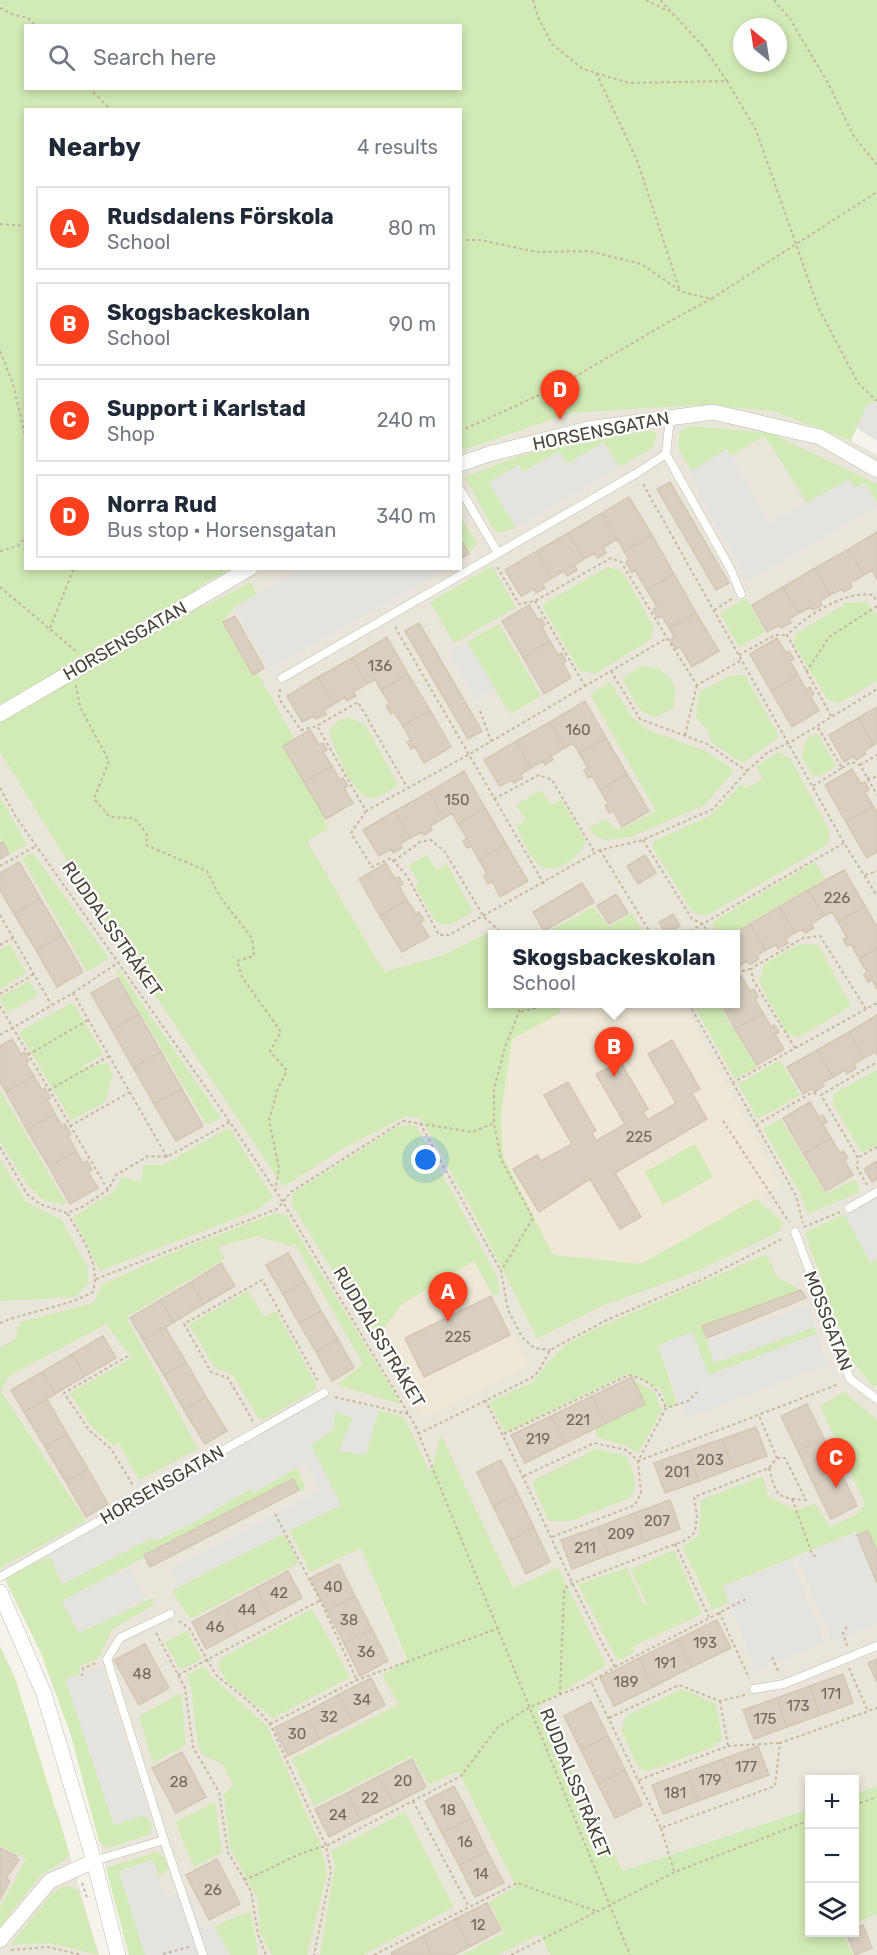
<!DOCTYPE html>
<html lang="en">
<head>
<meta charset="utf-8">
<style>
	body { margin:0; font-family:Rubik,sans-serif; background:#f2f2f3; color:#1f2937 }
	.controls { position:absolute; right:18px; bottom:18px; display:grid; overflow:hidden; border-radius:0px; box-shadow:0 3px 9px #0003 }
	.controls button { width:54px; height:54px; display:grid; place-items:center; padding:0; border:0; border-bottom:2px solid #e0e1e3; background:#fff; color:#1f2937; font:30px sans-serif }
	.compass { position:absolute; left:733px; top:18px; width:54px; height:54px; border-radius:50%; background:#fff; box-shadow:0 3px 9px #0003; rotate:330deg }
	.you { position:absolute; left:426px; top:1160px; width:21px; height:21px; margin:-15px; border:4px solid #fff; border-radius:50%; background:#1a73e8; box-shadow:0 0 0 9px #1a73e833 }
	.badge { display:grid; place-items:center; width:39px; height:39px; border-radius:50%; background:#fc3f1d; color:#fff; font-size:20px; font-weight:700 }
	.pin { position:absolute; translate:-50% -50px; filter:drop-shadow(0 2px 3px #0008) }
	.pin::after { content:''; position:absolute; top:32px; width:21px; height:18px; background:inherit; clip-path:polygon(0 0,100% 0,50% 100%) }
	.popup { position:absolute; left:488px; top:930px; width:252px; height:78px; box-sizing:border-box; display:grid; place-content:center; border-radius:0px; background:#fff; filter:drop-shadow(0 2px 4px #0005); font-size:20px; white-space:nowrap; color:#747a83 }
	.popup b { font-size:22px; color:#1f2937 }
	.popup::after { content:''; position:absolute; left:50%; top:100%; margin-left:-12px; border:12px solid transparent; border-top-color:#fff }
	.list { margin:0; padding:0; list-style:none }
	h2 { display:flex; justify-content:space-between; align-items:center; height:78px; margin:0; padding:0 24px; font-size:26px }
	h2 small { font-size:20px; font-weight:400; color:#747a83 }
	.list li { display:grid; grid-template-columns:39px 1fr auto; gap:18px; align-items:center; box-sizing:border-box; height:84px; margin:0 12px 12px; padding:0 12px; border:2px solid #e0e1e3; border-radius:0px }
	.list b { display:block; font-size:22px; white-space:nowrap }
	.list p { margin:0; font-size:20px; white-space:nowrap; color:#747a83 }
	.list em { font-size:20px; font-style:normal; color:#747a83 }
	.icon { flex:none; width:33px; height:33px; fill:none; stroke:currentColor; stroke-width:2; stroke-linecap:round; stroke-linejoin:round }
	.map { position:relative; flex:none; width:877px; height:1955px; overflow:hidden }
	.search { position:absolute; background:#fff; box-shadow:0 3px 9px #0003; left:24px; top:24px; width:438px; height:66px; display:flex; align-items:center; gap:15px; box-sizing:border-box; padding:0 21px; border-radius:0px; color:#747a83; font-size:22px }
	.panel { position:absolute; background:#fff; box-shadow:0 3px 9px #0003; left:24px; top:108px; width:438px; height:462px; border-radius:0px }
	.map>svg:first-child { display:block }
	.residential { fill:#eae5da }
	.education { fill:#efe8d6 }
	.green { fill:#d2eab5; fill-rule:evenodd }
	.parking { fill:#e5e3e0 }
	.building { fill:#d8cfc1; stroke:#d3c7b4; stroke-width:1.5 }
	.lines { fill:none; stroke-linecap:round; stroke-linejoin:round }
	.lane-casing { stroke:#c2bbae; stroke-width:9 }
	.street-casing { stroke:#c2bbae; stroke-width:16 }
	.path { stroke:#c4b79f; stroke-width:2; stroke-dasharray:3 3; stroke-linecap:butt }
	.lane { stroke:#fff; stroke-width:8 }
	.street { stroke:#fff; stroke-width:15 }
	.labels { text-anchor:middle; stroke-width:4.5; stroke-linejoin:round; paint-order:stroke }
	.number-label { font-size:15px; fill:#6e675b }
	.street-label { font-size:18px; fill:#4b4439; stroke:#fff }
</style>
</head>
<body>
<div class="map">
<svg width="877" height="1955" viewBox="0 0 877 1955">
	<rect width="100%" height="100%" fill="#f6f3ec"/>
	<!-- residential -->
	<path class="residential" d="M 701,405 L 773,411 L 851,441 L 877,455 L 877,1259 L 871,1263 L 850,1359 L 872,1387 L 877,1385 L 877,1786 L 855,1794 L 854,1780 L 810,1780 L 809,1809 L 623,1872 L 538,1706 L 606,1665 L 513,1589 L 441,1436 L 430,1474 L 361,1548 L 422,1700 L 550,1955 L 129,1955 L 71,1735 L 41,1653 L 0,1570 L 0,752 L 87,893 L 283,1186 L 342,1149 L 341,1109 L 421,1117 L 478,1221 L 537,1339 L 559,1014 L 562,1004 L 736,1004 L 736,934 L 511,934 L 491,932 L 443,955 L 384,972 L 205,669 L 200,586 L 231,569 L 460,568 L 461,451 L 571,413 Z
		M 57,1810 L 99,1955 L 0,1955 L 0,1817 L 2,1830 Z
		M 877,1914 L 877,1955 L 853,1955 L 843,1933 L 854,1932 L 855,1924 Z"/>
	<!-- education -->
	<path class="education" d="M 580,1004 L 683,1004 L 780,1185 L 641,1264 L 553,1255 L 503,1156 L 501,1115 L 512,1038 Z
		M 474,1261 L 529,1366 L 422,1418 L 375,1340 L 402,1304 Z"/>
	<!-- green -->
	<path class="green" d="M 0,0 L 877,0 L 877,401 L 867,405 L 851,441 L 773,411 L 701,405 L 571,413 L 461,451 L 460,110 L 26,110 L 26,568 L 231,569 L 200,586 L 202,608 L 251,582 L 257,595 L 234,607 L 223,623 L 252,674 L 257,672 L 295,740 L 328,829 L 307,841 L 384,972 L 443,955 L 490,932 L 511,934 L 492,934 L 492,1004 L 562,1004 L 559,1014 L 512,1039 L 501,1115 L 503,1156 L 553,1255 L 641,1264 L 756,1199 L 783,1222 L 780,1231 L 698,1271 L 602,1306 L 537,1339 L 478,1221 L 421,1118 L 406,1116 L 342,1149 L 283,1187 L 87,893 L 0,752 ZM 26,26 L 460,26 L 460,88 L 26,88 ZM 742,27 L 778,27 L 778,63 L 742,63 Z
		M 691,426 L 770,433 L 877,484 L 877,502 L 865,483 L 855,488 L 849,479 L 807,503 L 765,436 L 730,456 L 726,450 L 691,471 L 678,447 L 680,431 Z
		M 650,430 L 657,435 L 653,448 L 619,467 L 604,442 L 567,464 L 559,451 L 523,472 L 519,465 L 489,482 L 516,528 L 499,533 L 494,530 L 465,477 L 522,455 Z
		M 460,516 L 477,543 L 469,554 L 461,538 Z
		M 492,566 L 516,607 L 454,643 L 430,602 Z
		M 608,567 L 621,571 L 626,578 L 654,628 L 650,640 L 594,674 L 579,670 L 542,605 Z
		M 746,598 L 765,632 L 739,647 L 720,613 Z
		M 866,602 L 877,614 L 877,681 L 839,703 L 828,700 L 794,644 L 796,634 L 846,603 Z
		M 499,624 L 541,696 L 510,714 L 467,642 Z
		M 642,666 L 660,669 L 675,685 L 674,708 L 655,717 L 640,710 L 622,678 Z
		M 745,675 L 779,737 L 743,763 L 712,743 L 707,729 L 696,718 L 700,691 L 730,676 Z
		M 610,682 L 631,716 L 648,730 L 706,751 L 734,770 L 705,805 L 630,837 L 605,840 L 595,835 L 589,828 L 606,819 L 618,831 L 656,811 L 590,694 Z
		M 349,717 L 366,726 L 398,785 C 391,789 381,797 373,798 C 353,799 335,749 329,733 L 336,722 Z
		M 817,733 L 836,766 L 822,775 L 813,776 L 802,756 L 806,740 Z
		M 778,752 L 790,758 L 830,832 L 827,845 L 706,916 L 693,913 L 653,848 L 654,841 L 710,816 L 741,784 L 746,788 L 763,779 L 756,767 Z
		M 541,790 L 551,805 L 561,800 L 586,841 C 579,856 555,879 537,863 C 528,855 522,837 516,826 L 526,820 L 516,805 Z
		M 0,797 L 27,845 L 9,854 L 0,837 Z
		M 33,853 L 109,958 L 87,972 L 22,858 Z
		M 427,855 L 436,870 L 447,864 L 473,912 L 453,923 L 442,925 L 434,919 L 415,886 L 419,883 L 409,865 Z
		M 815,862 L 825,879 L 730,934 L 717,934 L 713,928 L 714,921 Z
		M 593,907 L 609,927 L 631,913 L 646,934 L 544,934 Z
		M 10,944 L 26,973 L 0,989 L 0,950 Z
		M 800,944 L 818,945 L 851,1006 L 798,1038 L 787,1033 L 759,982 L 764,964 Z
		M 119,970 L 221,1118 L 207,1125 L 115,971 Z
		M 29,981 L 38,996 L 7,1013 L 0,997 Z
		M 73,1002 L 103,1054 L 80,1068 L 108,1063 L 113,1075 L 105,1102 L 71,1120 L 19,1032 Z
		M 693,1004 L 718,1004 L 757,1067 L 735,1079 Z
		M 780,1060 L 800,1095 L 758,1119 L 738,1084 Z
		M 877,1070 L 877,1145 L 862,1153 L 833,1104 L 835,1093 Z
		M 0,1090 L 67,1205 L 44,1201 L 27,1184 L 0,1142 Z
		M 781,1119 L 826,1194 L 855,1179 L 860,1192 L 808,1214 L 800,1192 L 763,1129 Z
		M 410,1125 L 417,1127 L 497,1277 L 500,1294 L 493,1295 L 474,1261 L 402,1304 L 375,1340 L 291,1203 L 293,1193 L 397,1127 Z
		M 226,1129 L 231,1130 L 273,1198 L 257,1210 L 100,1271 L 73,1217 L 116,1190 L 121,1177 L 141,1182 L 143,1165 L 164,1165 Z
		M 695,1144 L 713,1177 L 663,1205 L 645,1172 Z
		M 0,1159 L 26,1202 L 62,1220 L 88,1269 L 88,1284 L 75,1297 L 0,1301 Z
		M 276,1213 L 286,1215 L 401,1404 L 337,1385 L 363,1364 L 295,1244 L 290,1246 L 257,1236 L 218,1247 L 225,1259 L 126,1317 L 198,1449 L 139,1480 L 119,1443 L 113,1445 L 91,1426 L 70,1393 L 132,1358 L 106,1324 L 9,1376 L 1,1391 L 86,1521 L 0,1568 L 0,1347 L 15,1340 L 20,1322 L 93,1303 L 103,1284 L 181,1249 Z
		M 844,1214 L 871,1262 L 877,1259 L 877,1385 L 873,1387 L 850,1359 L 805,1233 Z
		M 766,1254 L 777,1277 L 801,1290 L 702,1326 L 714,1363 L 815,1327 L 816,1334 L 709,1375 L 658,1345 L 677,1405 L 668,1408 L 660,1389 L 629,1373 L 505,1433 L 489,1402 L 533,1382 L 548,1362 L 567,1344 L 591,1331 Z
		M 248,1291 L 264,1317 L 276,1311 L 316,1384 L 315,1390 L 263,1420 L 258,1417 L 233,1375 L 215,1368 L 189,1325 Z
		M 633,1380 L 654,1391 L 662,1410 L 638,1453 L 627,1446 L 597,1437 L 596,1428 L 645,1404 Z
		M 844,1392 L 877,1420 L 877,1552 L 868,1531 L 857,1535 L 855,1532 L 723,1586 L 729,1603 L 712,1610 L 683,1547 L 699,1535 L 701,1500 L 763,1476 L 768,1496 L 795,1510 L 815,1504 L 830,1527 L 856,1515 L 865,1504 L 820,1406 Z
		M 379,1410 L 404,1417 L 430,1473 L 441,1435 L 513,1588 L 558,1568 L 606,1665 L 539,1706 L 623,1871 L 809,1809 L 810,1932 L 843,1933 L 853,1955 L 550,1955 L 540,1934 L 497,1955 L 462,1955 L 504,1933 L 489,1902 L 516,1887 L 458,1771 L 429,1785 L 412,1756 L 314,1806 L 292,1759 L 399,1704 L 382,1675 L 407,1660 L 361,1548 L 310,1572 L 289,1530 L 341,1505 L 311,1445 L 333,1430 L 335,1412 L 353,1417 L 365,1455 Z
		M 596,1449 L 626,1456 C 633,1470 640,1483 630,1498 L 570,1521 L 549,1521 L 533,1485 L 535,1480 Z
		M 297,1468 L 306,1491 L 299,1490 L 292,1479 L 62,1601 L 79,1633 L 155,1597 L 152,1606 L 112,1629 L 99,1658 L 80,1666 L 80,1674 L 66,1679 L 114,1825 L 142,1816 L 148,1818 L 152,1825 L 150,1834 L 109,1848 L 99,1842 L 71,1735 L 41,1653 L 5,1578 L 50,1556 L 63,1584 L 151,1538 L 155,1541 L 188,1526 L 252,1488 L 255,1492 Z
		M 283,1532 L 299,1563 L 190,1619 L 172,1591 Z
		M 674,1550 L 702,1614 L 632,1647 L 634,1653 L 617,1660 L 578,1584 L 627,1568 L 644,1606 L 647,1604 L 631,1569 Z
		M 312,1609 L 350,1677 L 273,1718 L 227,1682 L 218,1666 L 223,1657 Z
		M 187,1631 L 202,1659 L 180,1670 L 165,1642 Z
		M 0,1646 L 16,1681 L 70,1856 L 39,1877 L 0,1927 L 0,1908 L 26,1858 L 0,1846 Z
		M 204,1666 L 212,1677 L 267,1726 L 320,1843 L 327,1874 L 307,1955 L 272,1955 L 260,1932 L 258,1899 L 230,1848 L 224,1794 L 233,1785 L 223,1764 L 201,1754 C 193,1728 196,1701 187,1675 Z
		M 682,1689 L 716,1704 L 722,1738 L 715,1746 L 648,1771 L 639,1769 L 621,1730 L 626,1716 Z
		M 181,1693 L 186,1745 L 153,1763 L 139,1716 Z
		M 877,1786 L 877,1914 L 855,1924 L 855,1794 Z
		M 215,1802 L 222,1853 L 194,1867 L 175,1822 Z
		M 405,1812 L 454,1907 L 363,1955 L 320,1955 L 335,1865 L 331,1851 Z
		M 156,1852 L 165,1858 L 168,1868 L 159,1877 L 153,1860 L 119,1871 L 145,1955 L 129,1955 L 106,1868 Z
		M 64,1886 L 78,1889 L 99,1955 L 50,1943 L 10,1945 L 52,1894 Z
		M 251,1911 L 258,1955 L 230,1955 L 214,1926 Z"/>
	<!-- parking -->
	<path class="parking" d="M 877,401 L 877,441 L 857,428 L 867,405 Z
		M 604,442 L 619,467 L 516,528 L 489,482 L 519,465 L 524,472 L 559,451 L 567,464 Z
		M 727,449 L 769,524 L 849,479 L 855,488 L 865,483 L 877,506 L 748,581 L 701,498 L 691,471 Z
		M 303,568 L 446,568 L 446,569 L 269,669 L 234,607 Z
		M 467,642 L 495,688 L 476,699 L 449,653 Z
		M 877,1196 L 877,1259 L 871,1263 L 844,1214 Z
		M 808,1305 L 815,1327 L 714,1363 L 708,1344 L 712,1339 Z
		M 692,1332 L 709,1375 L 816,1334 L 829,1364 L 687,1418 L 658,1345 Z
		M 321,1395 L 379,1410 L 366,1455 L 339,1451 L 353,1417 L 335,1412 L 333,1430 L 311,1445 L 341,1505 L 179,1586 L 171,1569 L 321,1491 L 306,1462 L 254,1493 L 251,1488 L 188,1526 L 186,1524 L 154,1541 L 151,1538 L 62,1584 L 47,1550 Z
		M 856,1532 L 877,1583 L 877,1624 L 832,1642 L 797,1557 Z
		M 791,1559 L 825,1643 L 756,1671 L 723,1587 Z
		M 129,1567 L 145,1600 L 79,1633 L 62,1601 Z
		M 101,1667 L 149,1813 L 114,1825 L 65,1679 Z
		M 153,1860 L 165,1898 L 188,1890 L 203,1930 L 214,1926 L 230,1955 L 145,1955 L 119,1871 Z"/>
	<!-- building -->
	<path class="building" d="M 670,482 L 729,583 L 716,590 L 657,489 Z
		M 629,497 L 652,535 L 624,551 L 602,513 Z
		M 602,513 L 617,539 L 603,548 L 606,553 L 598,558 L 595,553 L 584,559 L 568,533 Z
		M 877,532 L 877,579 L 872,570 L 864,575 L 849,549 Z
		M 568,533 L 584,559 L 574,565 L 577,570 L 567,576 L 564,571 L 552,578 L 537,551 Z
		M 652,535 L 674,574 L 647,590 L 635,570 L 632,573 L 626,562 L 629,560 L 624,551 Z
		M 460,538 L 469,554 L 460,559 Z
		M 849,549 L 864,575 L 850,583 L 852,587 L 844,592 L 842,589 L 830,595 L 815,568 Z
		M 537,551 L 552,578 L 542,584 L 545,588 L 536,593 L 534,589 L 521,596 L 505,570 Z
		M 815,568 L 830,595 L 820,601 L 822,605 L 813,610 L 811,607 L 799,613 L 783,587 Z
		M 674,574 L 696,613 L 669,628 L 662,616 L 658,618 L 653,610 L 657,607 L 647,590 Z
		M 783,587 L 799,613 L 789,619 L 791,623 L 781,628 L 779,625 L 767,632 L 752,605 Z
		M 529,605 L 538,620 L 541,618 L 545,625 L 542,627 L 550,641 L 523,657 L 502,621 Z
		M 696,613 L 719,651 L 692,667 L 680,647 L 676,649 L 670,640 L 674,637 L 669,628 Z
		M 235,616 L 264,668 L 253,675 L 223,622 Z
		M 419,623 L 482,731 L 468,739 L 405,631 Z
		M 387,637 L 408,674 L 381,690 L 375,679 L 367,684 L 352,658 Z
		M 777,638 L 786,653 L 789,651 L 794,659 L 790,661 L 798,675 L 771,691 L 750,654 Z
		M 550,641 L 558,655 L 562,653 L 566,661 L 563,663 L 571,678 L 544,694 L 523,657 Z
		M 352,658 L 367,684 L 353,692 L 356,696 L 347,701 L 345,697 L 334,704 L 318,677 Z
		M 408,674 L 430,710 L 403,726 L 394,712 L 391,714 L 386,706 L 390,704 L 381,690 Z
		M 798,675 L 806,689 L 810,687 L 814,694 L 811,696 L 819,711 L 792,727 L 771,691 Z
		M 318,677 L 334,704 L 324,710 L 326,714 L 316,719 L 314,716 L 302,722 L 287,696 Z
		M 585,701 L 606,738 L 579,753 L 573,743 L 565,748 L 550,722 Z
		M 877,707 L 877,743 L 874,745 L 858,718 Z
		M 430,710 L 451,747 L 424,763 L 415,747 L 411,749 L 407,742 L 411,740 L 403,726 Z
		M 858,718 L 874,745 L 864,751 L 866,754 L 856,760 L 854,756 L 844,762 L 829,735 Z
		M 550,722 L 565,748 L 551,756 L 553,760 L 545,765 L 543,761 L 531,768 L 516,741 Z
		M 310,730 L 319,745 L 323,743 L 327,750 L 323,752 L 332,766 L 304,782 L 283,746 Z
		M 606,738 L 627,774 L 600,790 L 592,776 L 588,778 L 584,770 L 588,768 L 579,753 Z
		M 516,741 L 531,768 L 521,774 L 523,778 L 514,783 L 512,780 L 500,786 L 484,760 Z
		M 332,766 L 340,780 L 343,778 L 348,786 L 344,788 L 353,803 L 326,819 L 304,782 Z
		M 852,769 L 861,784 L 865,782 L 869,790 L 865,792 L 873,806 L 846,822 L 825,785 Z
		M 464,771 L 485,808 L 458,824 L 452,813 L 444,818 L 429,792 Z
		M 627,774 L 649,811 L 622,827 L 613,811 L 609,813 L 605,806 L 608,804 L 600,790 Z
		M 429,792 L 444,818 L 430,826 L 432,830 L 424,835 L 422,832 L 410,838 L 395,811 Z
		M 873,806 L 877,812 L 877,852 L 867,858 L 846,822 Z
		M 485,808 L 506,844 L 479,860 L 471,846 L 467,848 L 463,841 L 467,838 L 458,824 Z
		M 395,811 L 410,838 L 400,844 L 402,848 L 393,853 L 391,849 L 379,856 L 363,830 Z
		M 3,842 L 9,854 L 0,859 L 0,843 Z
		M 506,844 L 528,881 L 500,897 L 492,881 L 488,884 L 484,876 L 487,874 L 479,860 Z
		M 645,855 L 656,873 L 638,884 L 627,866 Z
		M 19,862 L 40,898 L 14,914 L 0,890 L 0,873 Z
		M 386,863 L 395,879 L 399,877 L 403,884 L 399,886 L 407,900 L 380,916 L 359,879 Z
		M 844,870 L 865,906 L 838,922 L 832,912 L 824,916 L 808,890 Z
		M 582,883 L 594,902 L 544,931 L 533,912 Z
		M 808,890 L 824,916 L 811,924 L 814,928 L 805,933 L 803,929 L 795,933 L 779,907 Z
		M 616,894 L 628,913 L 609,924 L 597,906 Z
		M 40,898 L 62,935 L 36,950 L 14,914 Z
		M 407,900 L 416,914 L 419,912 L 424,920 L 420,922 L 429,937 L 402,952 L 380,916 Z
		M 865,906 L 877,927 L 877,948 L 859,959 L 851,944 L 847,946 L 843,939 L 847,937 L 838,922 Z
		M 779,907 L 795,933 L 785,939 L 788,943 L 778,949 L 776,945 L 766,950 L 750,924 Z
		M 673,914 L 680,926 L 666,934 L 659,922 Z
		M 750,924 L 766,950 L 757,955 L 759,959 L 750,965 L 747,961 L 737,967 L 736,934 L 732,934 Z
		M 62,935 L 83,972 L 57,987 L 36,950 Z
		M 877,948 L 877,989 L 872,980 L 868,982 L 864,975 L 867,972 L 859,959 Z
		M 741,976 L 750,991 L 754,989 L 758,997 L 755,999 L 763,1013 L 735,1029 L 721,1004 L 736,1004 L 736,980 Z
		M 118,978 L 139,1014 L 112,1030 L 91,993 Z
		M 763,1013 L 771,1027 L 774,1025 L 779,1032 L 775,1034 L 784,1049 L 757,1065 L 735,1029 Z
		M 139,1014 L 161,1052 L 133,1067 L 112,1030 Z
		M 877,1015 L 877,1055 L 875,1052 L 864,1058 L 849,1032 Z
		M 849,1032 L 864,1058 L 854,1064 L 856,1068 L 847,1074 L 845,1070 L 833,1077 L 817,1050 Z
		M 12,1039 L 21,1054 L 24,1052 L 29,1061 L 26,1063 L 34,1076 L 6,1092 L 0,1082 L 0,1046 Z
		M 672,1040 L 700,1089 L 692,1093 L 707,1119 L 615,1173 L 641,1217 L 620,1229 L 590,1179 L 539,1212 L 513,1169 L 537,1155 L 541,1161 L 572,1144 L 544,1095 L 568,1082 L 596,1131 L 592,1133 L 596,1141 L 625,1124 L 596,1074 L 620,1061 L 648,1109 L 643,1112 L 648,1120 L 676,1103 L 648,1054 Z
		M 817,1050 L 833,1077 L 822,1083 L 824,1086 L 815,1092 L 813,1088 L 803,1094 L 787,1067 Z
		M 161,1052 L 182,1089 L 154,1104 L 133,1067 Z
		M 34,1076 L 42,1090 L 45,1088 L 50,1098 L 47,1099 L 55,1114 L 27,1130 L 6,1092 Z
		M 182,1089 L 203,1126 L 176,1141 L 154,1104 Z
		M 810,1102 L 819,1117 L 823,1115 L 827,1122 L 823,1124 L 831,1138 L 804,1154 L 783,1118 Z
		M 55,1114 L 62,1126 L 65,1124 L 71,1134 L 68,1136 L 76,1151 L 49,1167 L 27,1130 Z
		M 831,1138 L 840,1153 L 843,1151 L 848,1158 L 844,1160 L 853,1175 L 826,1191 L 804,1154 Z
		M 76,1151 L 83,1163 L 87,1161 L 92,1170 L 88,1172 L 98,1188 L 70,1204 L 49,1167 Z
		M 877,1161 L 877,1179 L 872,1182 L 864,1169 Z
		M 288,1253 L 305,1282 L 283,1294 L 266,1265 Z
		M 221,1263 L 235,1286 L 204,1304 L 191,1282 Z
		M 191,1282 L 204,1304 L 174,1322 L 160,1300 Z
		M 305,1282 L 321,1311 L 299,1323 L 283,1294 Z
		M 801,1290 L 806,1298 L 707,1338 L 702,1326 Z
		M 491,1296 L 510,1335 L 424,1377 L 405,1338 Z
		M 160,1300 L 174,1322 L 143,1340 L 130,1318 Z
		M 321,1311 L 338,1339 L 316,1352 L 299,1323 Z
		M 165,1327 L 186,1362 L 164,1375 L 143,1340 Z
		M 103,1336 L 116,1358 L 85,1376 L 72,1354 Z
		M 338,1339 L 354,1368 L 332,1381 L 316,1352 Z
		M 72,1354 L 85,1376 L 55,1394 L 42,1372 Z
		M 186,1362 L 206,1397 L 184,1410 L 164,1375 Z
		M 42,1372 L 55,1394 L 24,1412 L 11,1390 Z
		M 632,1377 L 645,1404 L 605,1424 L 592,1396 Z
		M 592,1396 L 605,1424 L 565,1443 L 551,1416 Z
		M 206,1397 L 227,1431 L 205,1444 L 184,1410 Z
		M 47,1399 L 67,1434 L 45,1447 L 24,1412 Z
		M 807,1404 L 824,1438 L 798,1451 L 781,1416 Z
		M 551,1416 L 565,1443 L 525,1463 L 511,1435 Z
		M 756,1427 L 767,1456 L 733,1468 L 722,1439 Z
		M 67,1434 L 88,1469 L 66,1482 L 45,1447 Z
		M 824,1438 L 841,1472 L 814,1485 L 798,1451 Z
		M 722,1439 L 733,1468 L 699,1481 L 688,1451 Z
		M 688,1451 L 699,1481 L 665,1493 L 654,1463 Z
		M 501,1460 L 518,1494 L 493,1506 L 477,1472 Z
		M 88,1469 L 108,1504 L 86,1517 L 66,1482 Z
		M 841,1472 L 857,1506 L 831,1519 L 814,1485 Z
		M 293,1479 L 299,1490 L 150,1567 L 144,1555 Z
		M 518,1494 L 534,1528 L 510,1540 L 493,1506 Z
		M 670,1500 L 680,1529 L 644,1542 L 634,1513 Z
		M 634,1513 L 644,1542 L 608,1555 L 598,1527 Z
		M 598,1527 L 608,1555 L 572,1569 L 561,1540 Z
		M 534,1528 L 550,1562 L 526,1574 L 510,1540 Z
		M 868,1531 L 877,1552 L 877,1583 L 857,1535 Z
		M 339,1564 L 355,1596 L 327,1611 L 310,1578 Z
		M 288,1571 L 302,1598 L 270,1615 L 256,1588 Z
		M 256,1588 L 270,1615 L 238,1632 L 224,1605 Z
		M 355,1596 L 372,1629 L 344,1643 L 327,1611 Z
		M 224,1605 L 238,1632 L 206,1649 L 192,1622 Z
		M 717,1620 L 731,1648 L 692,1667 L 678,1639 Z
		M 372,1629 L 388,1661 L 360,1676 L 344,1643 Z
		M 678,1639 L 692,1667 L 653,1687 L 639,1658 Z
		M 145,1644 L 169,1688 L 139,1705 L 114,1660 Z
		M 639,1658 L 653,1687 L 614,1706 L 600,1678 Z
		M 877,1659 L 877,1682 L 868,1663 Z
		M 843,1674 L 853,1703 L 820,1715 L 810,1686 Z
		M 371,1678 L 385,1705 L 353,1722 L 338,1695 Z
		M 810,1686 L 820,1715 L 787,1727 L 777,1698 Z
		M 338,1695 L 353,1722 L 320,1739 L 306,1712 Z
		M 777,1698 L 787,1727 L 754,1739 L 743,1710 Z
		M 591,1702 L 608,1736 L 581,1750 L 564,1716 Z
		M 306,1712 L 320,1739 L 288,1756 L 274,1728 Z
		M 608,1736 L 625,1770 L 598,1784 L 581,1750 Z
		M 758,1746 L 769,1775 L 733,1788 L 723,1759 Z
		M 182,1752 L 206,1797 L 176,1813 L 152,1768 Z
		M 412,1759 L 426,1787 L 394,1804 L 379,1776 Z
		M 723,1759 L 733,1788 L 698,1801 L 687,1772 Z
		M 625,1770 L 642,1805 L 615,1818 L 598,1784 Z
		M 687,1772 L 698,1801 L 663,1814 L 652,1785 Z
		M 379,1776 L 394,1804 L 361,1820 L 347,1793 Z
		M 454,1786 L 471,1818 L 442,1833 L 425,1801 Z
		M 347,1793 L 361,1820 L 329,1837 L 315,1809 Z
		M 471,1818 L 487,1851 L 459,1865 L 442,1833 Z
		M 0,1848 L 17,1856 L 15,1859 L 19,1860 L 6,1878 L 10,1881 L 1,1898 Z
		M 487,1851 L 504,1883 L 475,1897 L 459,1865 Z
		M 217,1859 L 240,1904 L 209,1920 L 186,1875 Z
		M 487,1903 L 501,1930 L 469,1947 L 455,1919 Z
		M 455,1919 L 469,1947 L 453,1955 L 432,1955 L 423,1936 Z
		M 863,1925 L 872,1948 L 855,1955 L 846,1932 L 854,1932 L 854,1929 Z
		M 423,1936 L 432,1955 L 392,1955 L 391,1953 Z"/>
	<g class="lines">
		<defs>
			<path id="lane" d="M 666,454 L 730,568 L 741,594
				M 460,489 L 498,553
				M 282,678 L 637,473 L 666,454 L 670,417
				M 849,1208 L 877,1192
				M 795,1232 L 850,1379 L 877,1399
				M 0,1577 L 324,1393
				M 170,1614 L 120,1638 L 107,1659 L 164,1840 L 203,1955
				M 754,1689 L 784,1684 L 877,1646
				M 94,1861 L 164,1840"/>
			<path id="street" d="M 460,464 L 489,454 L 588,429 L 713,412 L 820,437 L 877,470
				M 0,714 L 250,568
				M 0,1592 L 44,1694 L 94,1861 L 118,1955
				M 0,1940 L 50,1881 L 94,1861"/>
		</defs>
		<!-- lane casing -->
		<use href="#lane" class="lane-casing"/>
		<!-- street casing -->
		<use href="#street" class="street-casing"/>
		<!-- path -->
		<path class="path" d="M 533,0 L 538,17 L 552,44 L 583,69 L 629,83 L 727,81 L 703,46 L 660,0
			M 646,0 L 668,11
			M 774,0 L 790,19 L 828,83 L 853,135 L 877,165
			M 0,8 L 14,15 L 28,18 L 35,26
			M 596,73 L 637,160 L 680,291
			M 727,81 L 756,130 L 818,307 L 858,383 L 877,401
			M 89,88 L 111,110
			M 0,224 L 26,226
			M 460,240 L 480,240 L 537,252 L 589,251 L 641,264 L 682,292 L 711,299 L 877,192
			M 0,351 L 13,384 L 26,440
			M 460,431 C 504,411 547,393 588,369 C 629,345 669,321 711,299
			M 643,484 L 844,843 L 877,896
			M 0,551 L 18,546 L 26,536
			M 497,567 L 519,604 L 535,601 L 611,558 L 621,562 L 667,638
			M 0,587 L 78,653
			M 535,601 L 585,686
			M 714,610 L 732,599
			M 395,627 L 544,884
			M 50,628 L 74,568
			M 739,655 L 775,635 L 787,635
			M 611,671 L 640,719 L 707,744 L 747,771
			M 806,672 L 829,637 L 877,606
			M 76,685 L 80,707 L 109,761 L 94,799 L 110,817 L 134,818 L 147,834 L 146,845 L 207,871 L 220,897 L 252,938 L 254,956 L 237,961 L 242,977 L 281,1032 L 270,1051 L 287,1071 L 278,1088 L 269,1120 L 279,1168 L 275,1191
			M 280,689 L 279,699 L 301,730 L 317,726 L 366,811 L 468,755 L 667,638 L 697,685 L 742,660
			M 480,711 L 491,741
			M 831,716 L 787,635 C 806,616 845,590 873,595 L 877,602
			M 318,725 L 358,702 L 407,787
			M 685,735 L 697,685
			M 860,765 L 877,755
			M 842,768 L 851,762 L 860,765 L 877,795
			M 867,778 L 877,777
			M 813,786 L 842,768 L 817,726
			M 0,788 L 16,817 L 230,1122 L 283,1202 L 415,1425 L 630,1955
			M 494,799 L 539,775 L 552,780 L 595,853
			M 366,811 L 351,833 L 372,867 L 391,858 L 407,876 L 439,935 L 449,935 L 600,850 L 643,840 L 713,809 L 747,771 L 768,752 L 789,743 L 877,689
			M 643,840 L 692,919 L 703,924 L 709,934
			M 600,850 L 651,934
			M 394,861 L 420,842 L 431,840 L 445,852 L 484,917 L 503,934
			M 0,866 L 36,846
			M 865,875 L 877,871
			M 0,915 L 51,1004
			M 685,934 L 844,843
			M 0,945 L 13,938
			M 736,973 L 750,969
			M 73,993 L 167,1157
			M 0,994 L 34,974
			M 522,1004 L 505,1047 L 494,1089 L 494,1123 L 501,1159 L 533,1218 L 501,1271 L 508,1310 L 522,1337 L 534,1348 L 550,1350
			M 689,1004 L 796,1196 L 803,1223
			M 0,1006 L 108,1190
			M 521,1012 L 550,1004
			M 0,1035 L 73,993 L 119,962
			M 795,1048 L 753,980 L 751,969 L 803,938 L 820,936 L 866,1009
			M 28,1055 L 88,1020
			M 732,1083 L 877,1003
			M 49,1090 L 109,1056
			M 723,1121 L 789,1222
			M 420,1123 L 501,1271
			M 756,1125 L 811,1093 L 819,1094
			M 70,1126 L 130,1092
			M 0,1147 L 27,1194 L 40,1204 L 67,1213 L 82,1207 L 108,1190 L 116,1175 L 148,1156 L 167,1157 L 230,1122
			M 859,1157 L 877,1147
			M 867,1185 L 857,1167 L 858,1158 L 821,1095 L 877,1062
			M 804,1227 L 840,1212
			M 96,1279 L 277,1209 L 291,1192 L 403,1121 L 473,1132 L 494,1123
			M 0,1323 C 31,1310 64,1308 93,1292 C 101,1263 81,1237 67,1213
			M 128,1356 L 64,1393 L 89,1430 L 111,1449 L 134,1487
			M 335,1397 L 408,1414
			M 485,1400 C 531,1488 567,1580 615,1667 L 591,1682
			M 253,1421 L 228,1378 L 211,1372 L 184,1324 L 262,1280 L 319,1383
			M 418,1434 L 531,1378 L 539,1371 L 550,1350 L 607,1320 L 703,1279 L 784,1238
			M 504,1434 L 629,1375 C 650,1381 658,1388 666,1408
			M 769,1468 C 777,1497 776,1498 806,1500 L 785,1458 L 777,1458
			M 524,1476 L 594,1443 L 627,1450 L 638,1461 L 839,1384
			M 792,1499 L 812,1554 L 818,1558
			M 275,1514 L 320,1600 L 357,1680
			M 552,1537 L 635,1505 L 641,1493 L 638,1461 L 666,1408 L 688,1401 L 697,1392
			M 675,1544 L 709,1617
			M 719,1612 L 749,1678
			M 179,1621 L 189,1628 L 216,1675 L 252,1704 L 270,1724 L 326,1846 L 331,1871 L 314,1955
			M 847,1627 L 843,1633 L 847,1646
			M 156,1633 L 185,1688 L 193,1747 L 219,1792 L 228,1852 L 251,1891 L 258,1934 L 266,1955
			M 772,1657 L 779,1673
			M 615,1667 L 748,1598
			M 849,1668 L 867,1709
			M 178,1675 L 319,1601
			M 82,1676 L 83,1668 L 96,1663
			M 560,1695 L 564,1589 L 573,1583 L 686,1540 L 695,1532 L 697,1516 L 694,1497 L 769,1468 L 777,1458 L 759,1416
			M 609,1718 L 679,1685 L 720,1701 L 745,1695
			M 270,1724 L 357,1680 L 499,1628
			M 728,1746 L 779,1743
			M 639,1780 L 728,1746 L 720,1701
			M 413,1801 L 469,1907
			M 854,1805 L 877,1797
			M 661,1828 L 674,1871
			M 244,1880 C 273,1869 296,1852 326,1846 L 461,1776 L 497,1728 L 530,1707 L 591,1682 L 661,1828 L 775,1786 L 780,1743 L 877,1708
			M 82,1883 L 87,1898
			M 11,1950 L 48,1947 L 82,1955
			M 163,1954 L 189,1947
			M 374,1955 L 517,1883 L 596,1911
			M 511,1955 L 675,1872 L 810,1820"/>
		<!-- lane -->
		<use href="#lane" class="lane"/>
		<!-- street -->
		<use href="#street" class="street"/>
	</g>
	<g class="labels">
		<!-- number labels -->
		<g class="number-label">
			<text x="380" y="671">136</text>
			<text x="578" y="735">160</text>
			<text x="457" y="805">150</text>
			<text x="837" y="903">226</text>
			<text x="639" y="1142">225</text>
			<text x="458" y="1342">225</text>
			<text x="578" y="1425">221</text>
			<text x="538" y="1444">219</text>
			<text x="710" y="1465">203</text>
			<text x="677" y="1477">201</text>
			<text x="657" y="1526">207</text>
			<text x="621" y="1539">209</text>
			<text x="585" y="1553">211</text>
			<text x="333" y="1592">40</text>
			<text x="279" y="1598">42</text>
			<text x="247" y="1615">44</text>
			<text x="349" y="1625">38</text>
			<text x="215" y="1632">46</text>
			<text x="705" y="1648">193</text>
			<text x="366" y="1657">36</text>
			<text x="665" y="1668">191</text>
			<text x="142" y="1679">48</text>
			<text x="626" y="1687">189</text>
			<text x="831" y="1699">171</text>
			<text x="362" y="1705">34</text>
			<text x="798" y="1711">173</text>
			<text x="329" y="1722">32</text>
			<text x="765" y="1724">175</text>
			<text x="297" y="1739">30</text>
			<text x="746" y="1772">177</text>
			<text x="710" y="1785">179</text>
			<text x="403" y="1786">20</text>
			<text x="179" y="1787">28</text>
			<text x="675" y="1798">181</text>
			<text x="370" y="1803">22</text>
			<text x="448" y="1815">18</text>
			<text x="338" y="1820">24</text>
			<text x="465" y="1847">16</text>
			<text x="481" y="1879">14</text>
			<text x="213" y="1895">26</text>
			<text x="478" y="1930">12</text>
		</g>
		<!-- street labels -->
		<g class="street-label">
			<text transform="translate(601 431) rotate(-11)" y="6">HORSENSGATAN</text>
			<text transform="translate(125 641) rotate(-30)" y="6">HORSENSGATAN</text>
			<text transform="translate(112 929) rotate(55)" y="6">RUDDALSSTRÅKET</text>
			<text transform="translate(828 1321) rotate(69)" y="6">MOSSGATAN</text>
			<text transform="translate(379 1337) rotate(59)" y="6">RUDDALSSTRÅKET</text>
			<text transform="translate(162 1485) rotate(-30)" y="6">HORSENSGATAN</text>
			<text transform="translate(575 1783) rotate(68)" y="6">RUDDALSSTRÅKET</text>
		</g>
	</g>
</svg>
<div class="controls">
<button>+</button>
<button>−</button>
<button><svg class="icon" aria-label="layers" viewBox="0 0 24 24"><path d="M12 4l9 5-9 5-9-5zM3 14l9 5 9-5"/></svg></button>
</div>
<svg class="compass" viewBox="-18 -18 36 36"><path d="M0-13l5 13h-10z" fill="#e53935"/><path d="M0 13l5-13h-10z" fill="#747a83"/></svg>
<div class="you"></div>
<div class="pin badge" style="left:448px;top:1322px">A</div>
<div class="pin badge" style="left:614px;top:1077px">B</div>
<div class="popup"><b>Skogsbackeskolan</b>School</div>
<div class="pin badge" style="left:836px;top:1488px">C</div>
<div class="pin badge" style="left:560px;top:420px">D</div>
<div class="search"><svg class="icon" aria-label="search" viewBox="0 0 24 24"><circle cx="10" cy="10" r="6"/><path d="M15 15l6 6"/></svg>Search here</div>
<section class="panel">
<h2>Nearby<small>4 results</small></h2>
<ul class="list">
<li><span class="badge">A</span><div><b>Rudsdalens Förskola</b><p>School</p></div><em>80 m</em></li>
<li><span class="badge">B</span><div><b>Skogsbackeskolan</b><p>School</p></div><em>90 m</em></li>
<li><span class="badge">C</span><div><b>Support i Karlstad</b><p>Shop</p></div><em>240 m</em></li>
<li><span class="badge">D</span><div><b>Norra Rud</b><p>Bus stop · Horsensgatan</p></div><em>340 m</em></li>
</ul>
</section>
</div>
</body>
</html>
